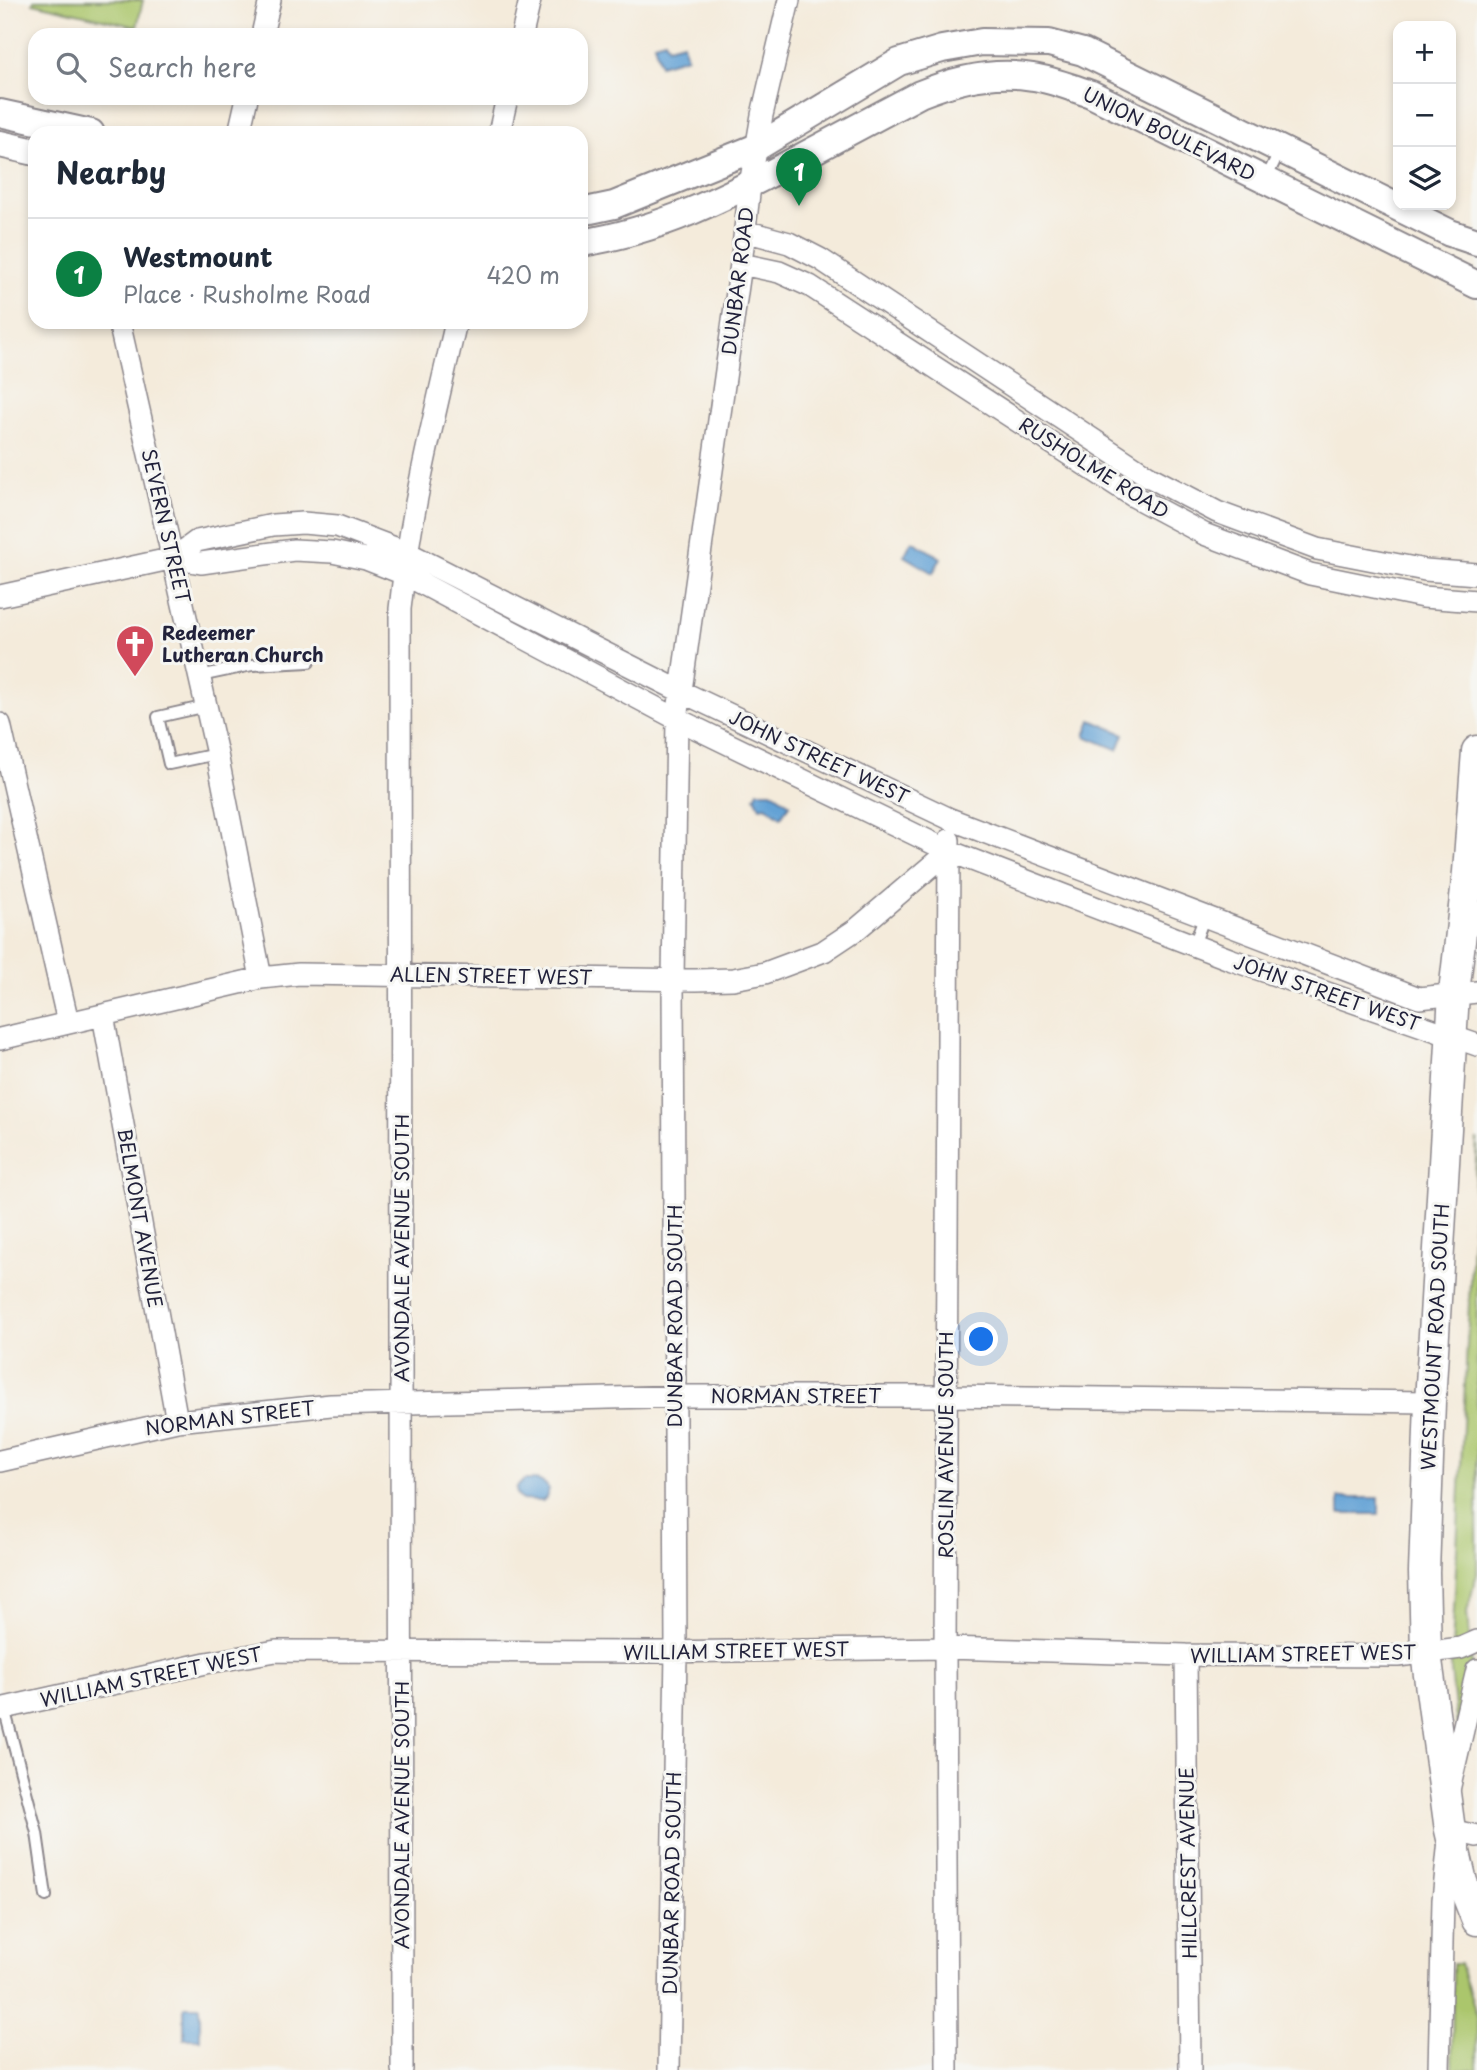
<!DOCTYPE html>
<html lang="en">
<head>
<meta charset="utf-8">
<style>
	body { margin:0; font-family:"Playpen Sans",sans-serif; background:#f6f6f7; color:#1f2937 }
	.controls { position:absolute; right:21px; top:21px; display:grid; overflow:hidden; border-radius:14px; box-shadow:0 4px 10px #0003 }
	.controls button { width:63px; height:63px; display:grid; place-items:center; padding:0; border:0; border-bottom:2px solid #e0e1e3; background:#fff; color:#1f2937; font:35px sans-serif }
	.you { position:absolute; left:982px; top:1340px; width:24px; height:24px; margin:-18px; border:5px solid #fff; border-radius:50%; background:#1a73e8; box-shadow:0 0 0 10px #1a73e833 }
	.badge { display:grid; place-items:center; width:46px; height:46px; border-radius:50%; background:#0b8043; color:#fff; font-size:23px; font-weight:700 }
	.pin { position:absolute; translate:-50% -58px; filter:drop-shadow(0 2px 4px #0008) }
	.pin::after { content:''; position:absolute; top:37px; width:24px; height:21px; background:inherit; clip-path:polygon(0 0,100% 0,50% 100%) }
	.list { margin:0; padding:0; list-style:none }
	h2 { display:flex; justify-content:space-between; align-items:center; height:91px; margin:0; padding:0 28px; font-size:30px }
	h2 small { font-size:23px; font-weight:400; color:#747a83 }
	.list li { display:grid; grid-template-columns:46px 1fr auto; gap:21px; align-items:center; box-sizing:border-box; height:112px; padding:0 28px; border-top:2px solid #e0e1e3 }
	.list b { display:block; font-size:26px; white-space:nowrap }
	.list p { margin:0; font-size:23px; white-space:nowrap; color:#747a83 }
	.list em { font-size:23px; font-style:normal; color:#747a83 }
	.icon { flex:none; width:38px; height:38px; fill:none; stroke:currentColor; stroke-width:2; stroke-linecap:round; stroke-linejoin:round }
	.map { position:relative; flex:none; width:1477px; height:2070px; overflow:hidden }
	.search { position:absolute; background:#fff; box-shadow:0 4px 10px #0003; left:28px; top:28px; width:560px; height:77px; display:flex; align-items:center; gap:18px; box-sizing:border-box; padding:0 24px; border-radius:21px; color:#747a83; font-size:26px }
	.panel { position:absolute; background:#fff; box-shadow:0 4px 10px #0003; left:28px; top:126px; width:560px; height:203px; border-radius:21px }
	.map>svg:first-child { display:block }
	.green { fill:#abc66c; stroke:#667454; stroke-width:2 }
	.water { fill:#63a2d5; stroke:#426288; stroke-width:2 }
	.lines { fill:none; stroke-linecap:round; stroke-linejoin:round }
	.service-casing { stroke:#8b868b; stroke-width:14 }
	.minor-casing { stroke:#8b868b; stroke-width:24 }
	.tertiary-casing { stroke:#8b868b; stroke-width:30 }
	.secondary-casing { stroke:#8b868b; stroke-width:33 }
	.service { stroke:#fff; stroke-width:10 }
	.minor { stroke:#fff; stroke-width:21 }
	.tertiary { stroke:#fff; stroke-width:26 }
	.secondary { stroke:#fff; stroke-width:30 }
	.labels { text-anchor:middle; stroke-width:6; stroke-linejoin:round; paint-order:stroke }
	.street-label { font-size:19px; fill:#22223b; stroke:#f6f6f2 }
	.poi-label { font-size:19px; font-weight:bold; fill:#22223b; stroke:#f6f6f2; text-anchor:start }
</style>
</head>
<body>
<div class="map">
<svg width="1477" height="2070" viewBox="0 0 1477 2070">
	<rect width="100%" height="100%" fill="#f6f6f2"/>
	<filter id="ink" filterUnits="userSpaceOnUse"><feTurbulence type="fractalNoise" baseFrequency=".0143" numOctaves="2"/><feDisplacementMap in="SourceGraphic" scale="14" xChannelSelector="R" yChannelSelector="G"/><feConvolveMatrix kernelMatrix="1 2 1 2 8 2 1 2 1" color-interpolation-filters="sRGB"/></filter>
	<filter id="wash" filterUnits="userSpaceOnUse"><feTurbulence type="fractalNoise" baseFrequency=".00686" numOctaves="4" result="noise"/><feDisplacementMap in="SourceGraphic" scale="28" xChannelSelector="R" yChannelSelector="G"/><feGaussianBlur stdDeviation="1.57" result="paint"/><feColorMatrix in="noise" values="0 0 0 0 0 0 0 0 0 0 0 0 0 0 0 0 0 1.4 0 .05"/><feComposite in="paint" operator="in"/></filter>
	<g filter="url(#wash)">
		<rect width="100%" height="100%" fill="#f4ebdb"/>
		<!-- green -->
		<path class="green" d="M 34,0 L 143,0 L 137,27 L 33,3 Z
			M 1477,1139 L 1477,1573 L 1467,1612 L 1472,1668 L 1457,1727 L 1451,1671 Z
			M 1453,1964 L 1460,1964 L 1477,2016 L 1477,2070 L 1452,2070 Z"/>
		<!-- water -->
		<path class="water" d="M 665,40 L 668,47 L 683,43 L 687,57 L 660,65 L 654,43 Z
			M 912,541 L 941,558 L 933,573 L 904,556 Z
			M 1091,720 L 1124,734 L 1118,750 L 1085,736 Z
			M 758,791 L 771,791 L 790,804 L 781,817 L 766,806 L 760,807 L 755,797 Z
			M 524,1480 C 534,1480 543,1479 549,1489 L 546,1498 L 542,1501 L 522,1500 L 517,1495 L 516,1488 Z
			M 1339,1498 L 1379,1498 L 1379,1514 L 1339,1514 Z
			M 184,2006 L 200,2006 L 200,2039 L 184,2039 Z"/>
	</g>
	<g filter="url(#ink)">
		<g class="lines">
			<defs>
				<path id="service" d="M 1265,181 L 1281,148
					M 200,676 L 252,665 L 309,662
					M 207,706 L 158,717 L 169,764 L 217,754
					M 1194,945 L 1204,918
					M 4,1708 L 37,1833 L 46,1896"/>
				<path id="minor" d="M 262,35 L 270,0
					M 522,35 L 530,0
					M 239,133 L 247,98
					M 499,133 L 507,98
					M 745,231 L 789,243 L 820,259 L 1148,476 L 1217,512 L 1317,549 L 1425,570 L 1477,574
					M 741,264 L 779,272 L 810,286 L 1133,496 L 1204,534 L 1310,574 L 1423,597 L 1477,601
					M 119,322 L 217,754 L 261,978
					M 174,558 L 197,541 L 273,525 L 303,523 L 337,526 L 408,553 L 682,692 L 950,819 L 1419,998 L 1477,992
					M 0,596 L 174,558 L 201,563 L 294,550 L 332,552 L 366,559 L 404,574 L 677,719 L 949,851 L 1232,960 L 1477,1045
					M 0,724 L 68,1022
					M 103,1015 L 177,1421
					M 0,1039 L 261,978 L 299,974 L 696,980 L 733,979 L 765,973 L 824,951 L 857,929 L 949,851
					M 0,1461 L 177,1421 L 331,1405 L 690,1396 L 946,1396 L 1430,1402
					M 1186,1655 L 1190,2070
					M 0,1709 L 206,1663 L 276,1651 L 654,1652 L 945,1648 L 1186,1655 L 1398,1656 L 1461,1648 L 1477,1641
					M 1449,1790 L 1477,1670
					M 402,2070 L 400,609 C 410,513 434,417 456,322
					M 669,2070 L 676,1652 L 673,979 L 677,719 L 741,264 L 750,185 L 762,115 L 789,0
					M 947,2070 L 945,1648 L 949,840
					M 1439,2070 L 1443,1900 L 1450,1830 L 1477,1836"/>
				<path id="tertiary" d="M 0,113 L 91,133
					M 0,144 L 35,152
					M 581,212 L 614,205 L 757,147 L 899,62 L 942,49 L 982,42 L 1049,43 L 1083,52 L 1450,233 L 1477,242
					M 581,243 C 659,231 727,197 796,160 C 837,138 878,116 920,94 C 954,80 995,70 1033,77 C 1053,80 1072,88 1091,94 L 1477,285"/>
				<path id="secondary" d="M 1477,751 L 1468,872 L 1454,993 L 1430,1402 L 1424,1572 L 1426,1653 L 1450,1830 L 1462,1882 L 1477,1920"/>
			</defs>
			<!-- service casing -->
			<use href="#service" class="service-casing"/>
			<!-- minor casing -->
			<use href="#minor" class="minor-casing"/>
			<!-- tertiary casing -->
			<use href="#tertiary" class="tertiary-casing"/>
			<!-- secondary casing -->
			<use href="#secondary" class="secondary-casing"/>
			<!-- service -->
			<use href="#service" class="service"/>
			<!-- minor -->
			<use href="#minor" class="minor"/>
			<!-- tertiary -->
			<use href="#tertiary" class="tertiary"/>
			<!-- secondary -->
			<use href="#secondary" class="secondary"/>
		</g>
	</g>
	<!-- icons -->
	<defs>
		<symbol id="church-pin" viewBox="-11 -11 22 30"><path d="M0 17L-7.5 6A9.5 9.5 0 1 1 7.5 6Z" fill="#d1495b" stroke="#f6f6f2"/><path d="M-1.2-6h2.4v3.5h3.3v2.4h-3.3V6h-2.4V-.1h-3.3v-2.4h3.3Z" fill="#fff"/></symbol>
	</defs>
	<g fill-rule="evenodd">
		<use href="#church-pin" x="113" y="622" width="44" height="60"/>
	</g>
	<g class="labels">
		<!-- street labels -->
		<g class="street-label">
			<text transform="translate(1169 134) rotate(26)" y="7">UNION BOULEVARD</text>
			<text transform="translate(738 281) rotate(-83)" y="7">DUNBAR ROAD</text>
			<text transform="translate(1094 468) rotate(32)" y="7">RUSHOLME ROAD</text>
			<text transform="translate(166 526) rotate(77)" y="7">SEVERN STREET</text>
			<text transform="translate(819 757) rotate(25)" y="7">JOHN STREET WEST</text>
			<text transform="translate(491 976) rotate(1)" y="7">ALLEN STREET WEST</text>
			<text transform="translate(1327 993) rotate(19)" y="7">JOHN STREET WEST</text>
			<text transform="translate(140 1218) rotate(80)" y="7">BELMONT AVENUE</text>
			<text transform="translate(402 1248) rotate(-90)" y="7">AVONDALE AVENUE SOUTH</text>
			<text transform="translate(675 1316) rotate(-90)" y="7">DUNBAR ROAD SOUTH</text>
			<text transform="translate(1435 1337) rotate(-87)" y="7">WESTMOUNT ROAD SOUTH</text>
			<text x="796" y="1403">NORMAN STREET</text>
			<text transform="translate(230 1418) rotate(-7)" y="7">NORMAN STREET</text>
			<text transform="translate(946 1445) rotate(-90)" y="7">ROSLIN AVENUE SOUTH</text>
			<text transform="translate(736 1651) rotate(-1)" y="7">WILLIAM STREET WEST</text>
			<text transform="translate(1303 1654) rotate(-1)" y="7">WILLIAM STREET WEST</text>
			<text transform="translate(151 1677) rotate(-12)" y="7">WILLIAM STREET WEST</text>
			<text transform="translate(402 1815) rotate(-90)" y="7">AVONDALE AVENUE SOUTH</text>
			<text transform="translate(1188 1863) rotate(-91)" y="7">HILLCREST AVENUE</text>
			<text transform="translate(672 1883) rotate(-89)" y="7">DUNBAR ROAD SOUTH</text>
		</g>
		<!-- poi labels -->
		<g class="poi-label">
			<text x="162" y="640">Redeemer<tspan x="162" dy="22">Lutheran Church</tspan></text>
		</g>
	</g>
</svg>
<div class="controls">
<button>+</button>
<button>−</button>
<button><svg class="icon" aria-label="layers" viewBox="0 0 24 24"><path d="M12 4l9 5-9 5-9-5zM3 14l9 5 9-5"/></svg></button>
</div>
<div class="you"></div>
<div class="pin badge" style="left:799px;top:206px">1</div>
<div class="search"><svg class="icon" aria-label="search" viewBox="0 0 24 24"><circle cx="10" cy="10" r="6"/><path d="M15 15l6 6"/></svg>Search here</div>
<section class="panel">
<h2>Nearby<small></small></h2>
<ul class="list">
<li><span class="badge">1</span><div><b>Westmount</b><p>Place · Rusholme Road</p></div><em>420 m</em></li>
</ul>
</section>
</div>
</body>
</html>
